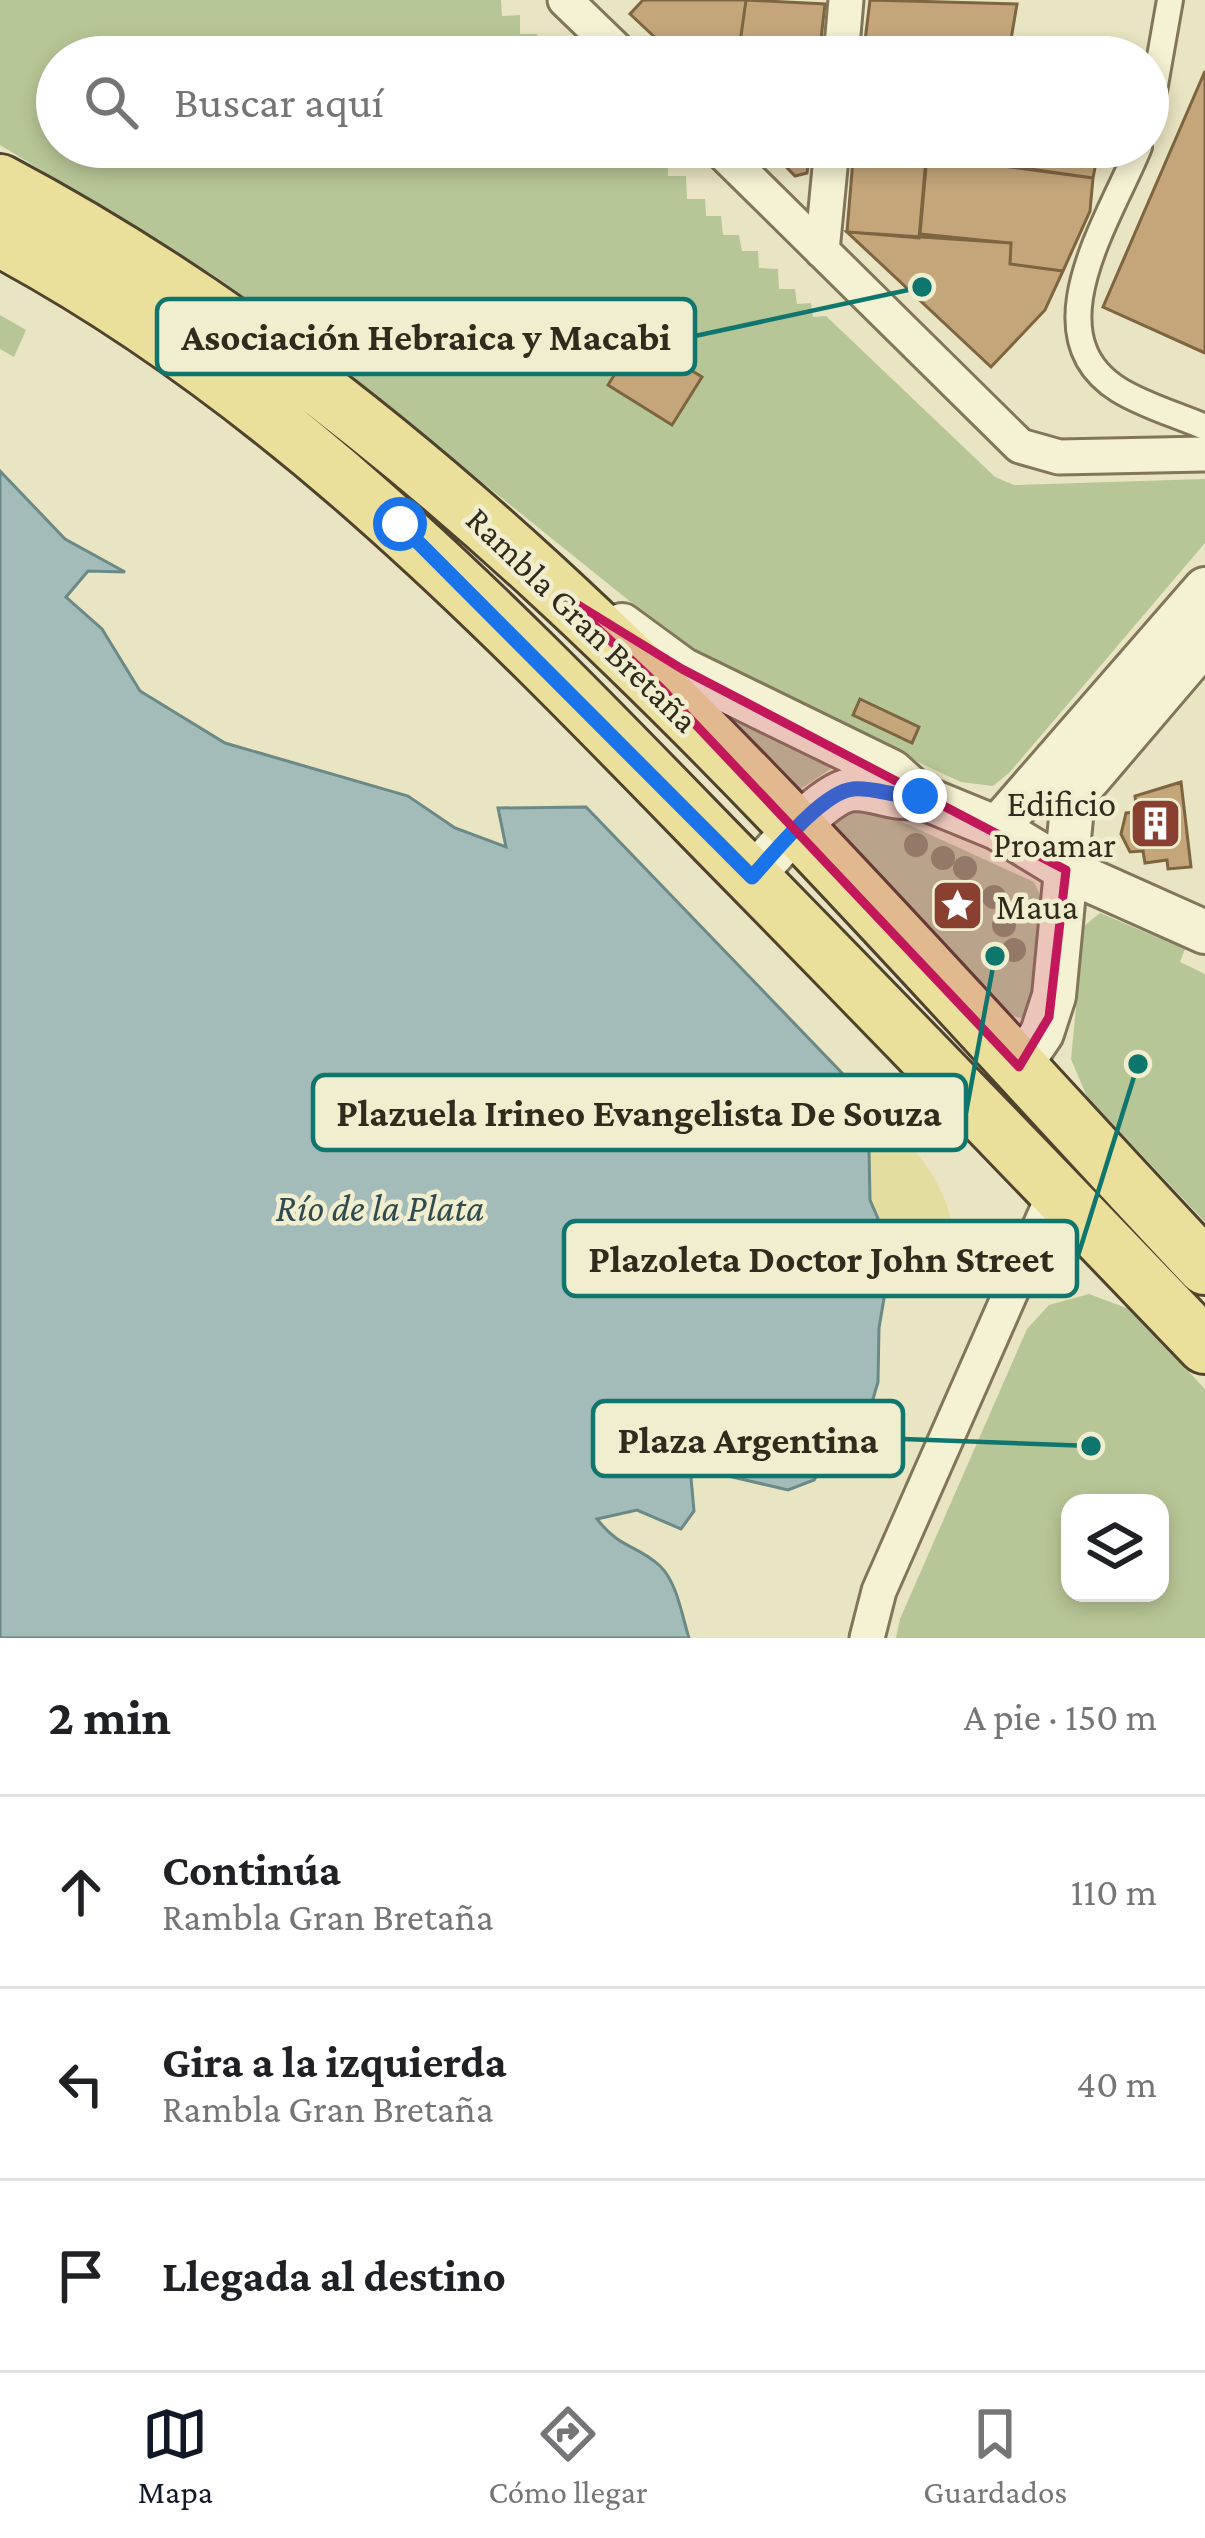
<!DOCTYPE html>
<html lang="es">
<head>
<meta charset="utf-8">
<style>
	body { margin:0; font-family:"Crimson Pro",serif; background:#f2f2f2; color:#202124 }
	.controls { position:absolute; right:36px; bottom:36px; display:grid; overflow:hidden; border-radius:24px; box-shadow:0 6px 18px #0003 }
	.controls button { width:108px; height:108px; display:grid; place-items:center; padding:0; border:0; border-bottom:3px solid #e0e0e0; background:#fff; color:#202124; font:60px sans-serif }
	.stop { position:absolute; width:36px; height:36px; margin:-27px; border:9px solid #1a73e8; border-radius:50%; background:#fff }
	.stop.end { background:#1a73e8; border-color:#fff; box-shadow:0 3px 12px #0008 }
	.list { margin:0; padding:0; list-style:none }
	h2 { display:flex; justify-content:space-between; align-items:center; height:156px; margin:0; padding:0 48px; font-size:51px }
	h2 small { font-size:39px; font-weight:400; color:#757577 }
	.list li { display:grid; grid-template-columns:78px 1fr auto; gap:36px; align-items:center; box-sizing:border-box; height:192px; padding:0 48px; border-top:3px solid #e0e0e0 }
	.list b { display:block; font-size:45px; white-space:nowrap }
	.list p { margin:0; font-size:39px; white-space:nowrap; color:#757577 }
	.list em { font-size:39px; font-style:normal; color:#757577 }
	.icon { flex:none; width:66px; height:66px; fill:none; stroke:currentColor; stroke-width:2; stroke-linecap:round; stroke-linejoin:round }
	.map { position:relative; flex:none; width:1205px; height:1638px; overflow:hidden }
	.search { position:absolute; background:#fff; box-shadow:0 6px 18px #0003; left:36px; right:36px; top:36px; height:132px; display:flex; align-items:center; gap:30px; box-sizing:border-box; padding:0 42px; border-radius:66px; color:#757577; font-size:45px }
	.sheet { height:732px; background:#fff }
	nav { display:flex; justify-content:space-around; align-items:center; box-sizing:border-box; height:168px; border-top:3px solid #e0e0e0; background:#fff; font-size:33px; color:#757577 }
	nav a { display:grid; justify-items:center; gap:6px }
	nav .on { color:#111827 }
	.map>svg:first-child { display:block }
	.green { fill:#b7c696; fill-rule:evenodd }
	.sand { fill:#e3dda0 }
	.water { fill:#a3bcb9; stroke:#6b8987; stroke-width:3 }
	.building { fill:#c4a67a; stroke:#7d6542; stroke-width:3 }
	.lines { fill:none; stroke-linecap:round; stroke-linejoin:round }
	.pedestrian-casing { stroke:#81765a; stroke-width:30 }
	.minor-casing { stroke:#81765a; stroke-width:39 }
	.tertiary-casing { stroke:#81765a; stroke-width:48 }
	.primary-casing { stroke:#4f432e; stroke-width:60 }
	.pedestrian { stroke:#f5f1d3; stroke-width:24 }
	.minor { stroke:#f5f1d3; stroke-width:33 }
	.tertiary { stroke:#f5f1d3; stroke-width:42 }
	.primary { stroke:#eae09b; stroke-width:54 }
	.tree { fill:#89906c }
	.route { stroke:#1a73e8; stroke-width:15 }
	.marked { fill:#c2185b; fill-opacity:0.2; stroke:#c2185b; stroke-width:9; stroke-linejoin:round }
	.labels { text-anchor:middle; stroke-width:9; stroke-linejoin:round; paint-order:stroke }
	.street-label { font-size:36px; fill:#322b1d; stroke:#f1eed0 }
	.poi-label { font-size:36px; fill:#322b1d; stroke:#f1eed0; text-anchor:end }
	.water-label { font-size:39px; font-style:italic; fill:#2e4c50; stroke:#f1eed0 }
	.leader { fill:none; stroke:#0f766e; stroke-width:4.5 }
	.callout-dot { fill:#0f766e; stroke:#f1eed0; stroke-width:4.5 }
	.callout { fill:#f1eed0; stroke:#0f766e; stroke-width:4.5 }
	.callout-label { font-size:39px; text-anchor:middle; font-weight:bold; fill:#322b1d }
</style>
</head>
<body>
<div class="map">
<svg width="1205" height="1638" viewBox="0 0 1205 1638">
	<rect width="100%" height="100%" fill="#e9e4c1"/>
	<!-- green -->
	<path class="green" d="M 0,0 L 501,0 L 502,16 L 520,15 L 520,34 L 537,34 L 537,51 L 555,49 L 555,57 L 57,57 L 57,147 L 648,147 L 648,157 L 668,157 L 668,176 L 686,176 L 687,199 L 705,199 L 706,216 L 721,216 L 723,235 L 739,235 L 742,251 L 758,251 L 759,268 L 778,269 L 779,289 L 795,289 L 797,304 L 811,303 L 813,317 L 826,316 L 995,477 L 1014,485 L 1205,479 L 1205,543 L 1010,772 L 993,786 L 961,782 L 709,665 L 314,347 L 215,276 L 0,145 Z
		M 0,315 L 26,330 L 14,357 L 0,349 Z
		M 718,710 L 835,766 L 796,792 Z
		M 874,809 L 1034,882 L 1042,899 L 1032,1012 L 1021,1018 L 1005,1014 L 834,832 C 837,809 854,810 874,809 Z
		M 1100,913 L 1185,949 L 1180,962 L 1205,974 L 1205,1222 L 1087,1097 L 1071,1059 L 1084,926 Z
		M 1089,1294 L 1129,1309 L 1205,1389 L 1205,1638 L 896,1638 L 900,1619 L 1027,1329 L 1049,1305 ZM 1070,1503 L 1160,1503 L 1160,1593 L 1070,1593 Z"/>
	<!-- sand -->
	<path class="sand" d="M 868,1100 C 923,1155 974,1209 946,1291 L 887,1279 L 892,1251 L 870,1200 Z"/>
	<!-- water -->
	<path class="water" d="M 0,471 L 65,539 L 125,572 L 88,571 L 66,597 L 102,629 L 140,691 L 225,743 L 408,796 L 455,828 L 506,847 L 498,808 L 586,807 L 868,1100 L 870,1200 L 892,1251 L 879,1328 L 878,1382 L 865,1426 L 840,1445 L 814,1480 L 788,1490 L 690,1467 L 694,1511 L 681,1529 L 637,1510 L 597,1519 C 620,1549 638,1545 660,1566 C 677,1582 682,1616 689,1638 L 0,1638 Z"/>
	<!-- building -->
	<path class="building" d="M 643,0 L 746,0 L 739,50 L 756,53 L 676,57 L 630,14 Z
		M 746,0 L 825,4 L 819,57 L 739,50 Z
		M 870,0 L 1017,4 L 1008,57 L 863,57 Z
		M 1010,45 L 1085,57 L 1008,57 Z
		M 1205,71 L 1205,353 L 1103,307 Z
		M 767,147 L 811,147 L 807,173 L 795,176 Z
		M 854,147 L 927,147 L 919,238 L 847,232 Z
		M 983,147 L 1009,150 L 1099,147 L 1093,178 L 981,162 Z
		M 927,156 L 1093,178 L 1090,211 L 1063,271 L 1010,264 L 1011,243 L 920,234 Z
		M 847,232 L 1011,243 L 1010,264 L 1063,271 L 1045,310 L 991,367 Z
		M 638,337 L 702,377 L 672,425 L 608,385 Z
		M 860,699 L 919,727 L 912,743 L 853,715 Z
		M 1181,782 L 1191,867 L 1168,869 L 1167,860 L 1145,863 L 1143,851 L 1130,852 L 1121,834 L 1126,813 L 1137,812 L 1135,796 Z"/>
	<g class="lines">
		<defs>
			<path id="pedestrian" d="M 1148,125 L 1170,0
				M 1139,147 C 1111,217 1030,335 1119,390 C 1145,406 1177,415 1205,427"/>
			<path id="minor" d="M 565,0 L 624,57
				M 841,57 L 846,0
				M 717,147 L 1020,446 L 1059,457 L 1205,454
				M 822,251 L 832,147
				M 867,1638 L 879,1591 L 1055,1192"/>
			<path id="tertiary" d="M 622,625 L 682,669 L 891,771 L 919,796 L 997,828 L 1066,870 L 1205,932
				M 997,828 L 1205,589
				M 752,877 C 773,854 824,790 855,789 C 875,789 892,799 912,797
				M 1019,1067 L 1042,1033 L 1054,996 L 1073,797 L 1205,642"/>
			<path id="primary" d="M 0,182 C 484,439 834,875 1205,1267
				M 0,239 C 281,389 499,618 719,844 C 882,1010 1044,1178 1205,1346"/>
		</defs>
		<!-- pedestrian casing -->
		<use href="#pedestrian" class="pedestrian-casing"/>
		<!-- minor casing -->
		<use href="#minor" class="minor-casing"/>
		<!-- tertiary casing -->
		<use href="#tertiary" class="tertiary-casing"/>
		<!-- primary casing -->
		<use href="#primary" class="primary-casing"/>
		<!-- pedestrian -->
		<use href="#pedestrian" class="pedestrian"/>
		<!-- minor -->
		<use href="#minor" class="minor"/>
		<!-- tertiary -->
		<use href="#tertiary" class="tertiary"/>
		<!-- primary -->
		<use href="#primary" class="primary"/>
	</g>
	<!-- trees -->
	<g class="tree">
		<circle cx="916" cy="845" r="12"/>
		<circle cx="943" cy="858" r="12"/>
		<circle cx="965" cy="868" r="12"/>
		<circle cx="994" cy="897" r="12"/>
		<circle cx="1004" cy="925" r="12"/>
		<circle cx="1014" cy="950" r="12"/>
	</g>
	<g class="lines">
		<!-- route -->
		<path class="route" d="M 400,524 L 752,877 C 773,854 822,792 853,789 C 875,787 896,798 920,796"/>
	</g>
	<!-- marked area -->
	<path class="marked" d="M 562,595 L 682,669 L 1066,870 L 1049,1017 L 1019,1067 L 662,689 Z"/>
	<!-- icons -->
	<defs>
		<symbol id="building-square" viewBox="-11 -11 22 22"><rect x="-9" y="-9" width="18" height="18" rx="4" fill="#8a4030" stroke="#f1eed0"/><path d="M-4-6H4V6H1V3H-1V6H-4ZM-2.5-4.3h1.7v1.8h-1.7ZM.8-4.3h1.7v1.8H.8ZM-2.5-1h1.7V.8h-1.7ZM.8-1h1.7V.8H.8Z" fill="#fff"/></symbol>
		<symbol id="sight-square" viewBox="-11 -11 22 22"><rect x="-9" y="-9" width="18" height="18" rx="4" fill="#8a4030" stroke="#f1eed0"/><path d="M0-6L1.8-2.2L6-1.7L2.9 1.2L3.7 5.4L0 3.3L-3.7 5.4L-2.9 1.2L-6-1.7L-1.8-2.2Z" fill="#fff"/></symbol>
	</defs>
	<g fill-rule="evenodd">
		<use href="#building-square" x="1126" y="794" width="59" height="59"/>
		<use href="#sight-square" x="928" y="876" width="59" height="59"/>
	</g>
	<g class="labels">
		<!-- street labels -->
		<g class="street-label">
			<text transform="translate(583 619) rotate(44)" y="13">Rambla Gran Bretaña</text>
		</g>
		<!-- poi labels -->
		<g class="poi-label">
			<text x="1116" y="816">Edificio<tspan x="1116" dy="41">Proamar</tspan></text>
			<text x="996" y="919" text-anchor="start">Maua</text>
		</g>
		<!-- water labels -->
		<g class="water-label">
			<text x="380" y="1221">Río de la Plata</text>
		</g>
	</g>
	<!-- callouts -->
	<path class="leader" d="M922 287L695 336M995 956L966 1113M1138 1064L1077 1259M1091 1446L903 1439"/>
	<g class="callout-dot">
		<circle cx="922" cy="287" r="12"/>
		<circle cx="995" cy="956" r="12"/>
		<circle cx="1138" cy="1064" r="12"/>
		<circle cx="1091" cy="1446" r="12"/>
	</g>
	<g class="callout">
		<rect x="157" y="299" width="538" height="75" rx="12"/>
		<rect x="313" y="1075" width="653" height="75" rx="12"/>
		<rect x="564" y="1221" width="513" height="75" rx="12"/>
		<rect x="593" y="1401" width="310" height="75" rx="12"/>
	</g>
	<g class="callout-label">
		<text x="426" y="350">Asociación Hebraica y Macabi</text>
		<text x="639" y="1126">Plazuela Irineo Evangelista De Souza</text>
		<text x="821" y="1272">Plazoleta Doctor John Street</text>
		<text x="748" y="1453">Plaza Argentina</text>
	</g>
</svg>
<div class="controls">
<button><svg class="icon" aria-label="layers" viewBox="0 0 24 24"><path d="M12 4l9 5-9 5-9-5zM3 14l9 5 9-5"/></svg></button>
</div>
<div class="stop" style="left:400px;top:524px"></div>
<div class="stop end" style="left:920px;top:796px"></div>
<div class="search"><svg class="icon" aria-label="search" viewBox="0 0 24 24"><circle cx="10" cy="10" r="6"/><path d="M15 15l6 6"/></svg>Buscar aquí</div>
</div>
<section class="sheet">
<h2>2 min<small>A pie · 150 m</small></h2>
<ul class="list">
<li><svg class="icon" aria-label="ahead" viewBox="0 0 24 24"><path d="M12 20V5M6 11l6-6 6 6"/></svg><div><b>Continúa</b><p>Rambla Gran Bretaña</p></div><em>110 m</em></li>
<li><svg class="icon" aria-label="left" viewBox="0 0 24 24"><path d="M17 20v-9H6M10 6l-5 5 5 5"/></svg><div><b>Gira a la izquierda</b><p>Rambla Gran Bretaña</p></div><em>40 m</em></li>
<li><svg class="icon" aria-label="arrive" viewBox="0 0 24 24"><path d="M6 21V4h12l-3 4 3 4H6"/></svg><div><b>Llegada al destino</b></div></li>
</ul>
</section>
<nav>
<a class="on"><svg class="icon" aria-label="map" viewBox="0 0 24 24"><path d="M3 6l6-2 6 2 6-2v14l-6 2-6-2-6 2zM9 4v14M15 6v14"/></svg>Mapa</a>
<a><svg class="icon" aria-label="directions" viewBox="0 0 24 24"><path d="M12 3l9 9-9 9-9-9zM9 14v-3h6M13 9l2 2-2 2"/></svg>Cómo llegar</a>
<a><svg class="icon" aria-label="saved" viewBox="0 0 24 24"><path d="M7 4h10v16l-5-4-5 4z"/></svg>Guardados</a>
</nav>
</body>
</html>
